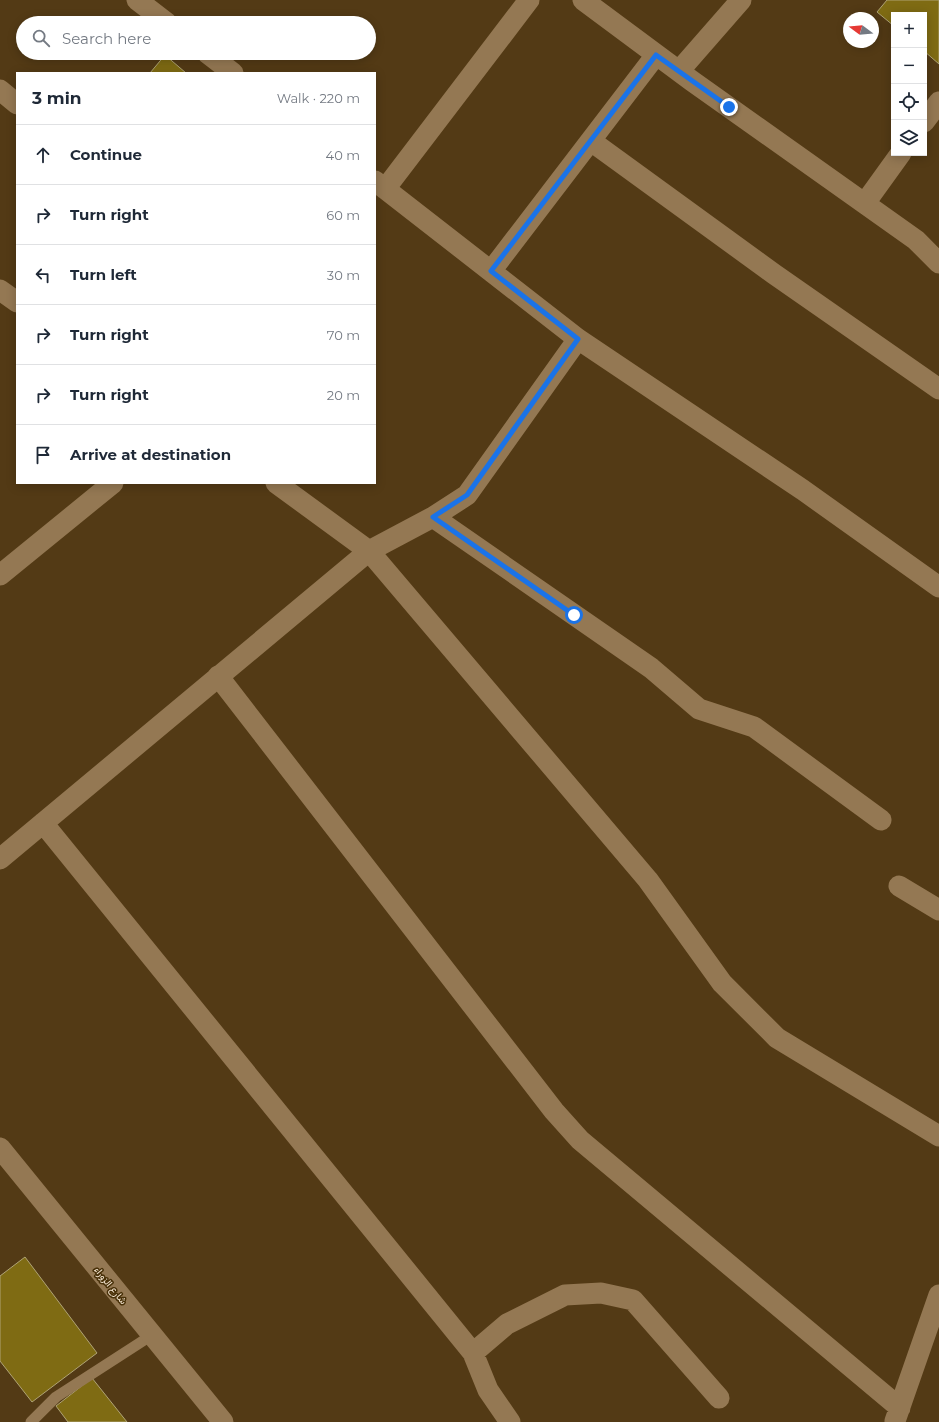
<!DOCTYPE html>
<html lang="en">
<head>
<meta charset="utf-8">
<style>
	body { margin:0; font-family:Montserrat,Vazirmatn,sans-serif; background:#f6f6f7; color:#1f2937 }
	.controls { position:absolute; right:12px; top:12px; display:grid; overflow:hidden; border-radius:0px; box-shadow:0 2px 10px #0003 }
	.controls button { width:36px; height:36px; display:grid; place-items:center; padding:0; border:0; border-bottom:1px solid #e0e1e3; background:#fff; color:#1f2937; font:20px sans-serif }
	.compass { position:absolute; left:843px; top:12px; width:36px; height:36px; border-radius:50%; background:#fff; box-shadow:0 2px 10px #0003; rotate:286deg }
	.stop { position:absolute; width:12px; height:12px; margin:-9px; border:3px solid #1a73e8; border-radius:50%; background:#fff }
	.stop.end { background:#1a73e8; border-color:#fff; box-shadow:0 1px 4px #0008 }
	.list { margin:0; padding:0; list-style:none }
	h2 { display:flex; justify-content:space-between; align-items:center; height:52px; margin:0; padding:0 16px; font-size:17px }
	h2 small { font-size:13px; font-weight:400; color:#747a83 }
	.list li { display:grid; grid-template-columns:26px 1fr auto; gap:12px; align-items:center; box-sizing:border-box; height:60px; padding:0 16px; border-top:1px solid #e0e1e3 }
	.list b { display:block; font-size:15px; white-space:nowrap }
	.list em { font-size:13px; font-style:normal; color:#747a83 }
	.icon { flex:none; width:22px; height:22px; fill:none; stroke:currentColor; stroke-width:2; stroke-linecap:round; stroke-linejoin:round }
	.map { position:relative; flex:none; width:939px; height:1422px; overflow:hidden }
	.search { position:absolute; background:#fff; box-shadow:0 2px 10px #0003; left:16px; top:16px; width:360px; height:44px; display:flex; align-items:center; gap:10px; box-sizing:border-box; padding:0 14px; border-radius:22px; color:#747a83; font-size:15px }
	.panel { position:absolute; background:#fff; box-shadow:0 2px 10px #0003; left:16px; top:72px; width:360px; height:412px; border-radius:0px }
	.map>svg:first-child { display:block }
	.building { fill:#7f6b13; stroke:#afa375 }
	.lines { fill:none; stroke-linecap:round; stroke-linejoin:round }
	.service { stroke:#947853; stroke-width:11 }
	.minor { stroke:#947853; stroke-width:21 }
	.route { stroke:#1a73e8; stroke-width:5 }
	.labels { text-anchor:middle; stroke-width:3; stroke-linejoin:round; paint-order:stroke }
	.street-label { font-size:10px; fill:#f7e8d4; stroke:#483008 }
</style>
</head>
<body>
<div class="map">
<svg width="939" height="1422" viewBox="0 0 939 1422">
	<rect width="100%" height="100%" fill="#533a15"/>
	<!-- building -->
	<path class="building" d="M 887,0 L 939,0 L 939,64 L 924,51 L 924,15 L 894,15 L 894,26 L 877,12 Z
		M 165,55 L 186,73 L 150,73 Z
		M 25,1257 L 97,1353 L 32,1402 L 0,1361 L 0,1276 Z
		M 92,1378 L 127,1422 L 68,1422 L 56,1406 Z"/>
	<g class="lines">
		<!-- service -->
		<path class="service" d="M 31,1422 L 56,1397 L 152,1335"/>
		<!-- minor -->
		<path class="minor" d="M 137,0 L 167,23
			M 583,0 L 692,81 L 916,240 L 939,263
			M 207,53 L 233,73
			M 679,71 L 741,0
			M 0,90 L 17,104
			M 924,122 L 939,102
			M 591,141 L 774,274 L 939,389
			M 375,181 L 578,339 L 803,490 L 939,587
			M 385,189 L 529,0
			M 865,203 L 901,153
			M 491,271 L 656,55
			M 0,290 L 17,302
			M 276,483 L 369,551 L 648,880 L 722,983 L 777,1038 L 939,1136
			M 433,517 L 651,668 L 699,709 L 754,727 L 881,820
			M 0,575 L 113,483
			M 218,676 L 554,1111 L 580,1140 L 900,1408
			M 43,823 L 473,1353 L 488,1390 L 510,1422
			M 0,859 L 369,551 L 433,517 L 467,495 L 578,339
			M 899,886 L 939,910
			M 0,1148 L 223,1422
			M 473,1353 L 507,1324 L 565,1295 L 601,1293 L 633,1300 L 719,1398
			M 895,1421 L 939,1295"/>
	</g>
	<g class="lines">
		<!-- route -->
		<path class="route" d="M 574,615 L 433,517 L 467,495 L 578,339 L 491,271 L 656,55 L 729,107"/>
	</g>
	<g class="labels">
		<!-- street labels -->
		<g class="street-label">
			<text transform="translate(111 1285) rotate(51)" y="4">شارع الزوراء</text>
		</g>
	</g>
</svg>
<div class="controls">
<button>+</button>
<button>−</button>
<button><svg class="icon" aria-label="locate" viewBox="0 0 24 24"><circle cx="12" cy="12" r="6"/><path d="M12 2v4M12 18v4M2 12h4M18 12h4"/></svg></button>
<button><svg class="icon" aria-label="layers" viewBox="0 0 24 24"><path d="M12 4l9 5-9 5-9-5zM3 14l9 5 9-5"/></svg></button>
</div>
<svg class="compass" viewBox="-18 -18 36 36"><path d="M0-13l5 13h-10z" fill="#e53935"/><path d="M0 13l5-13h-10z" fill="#747a83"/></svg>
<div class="stop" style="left:574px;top:615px"></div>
<div class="stop end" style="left:729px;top:107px"></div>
<div class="search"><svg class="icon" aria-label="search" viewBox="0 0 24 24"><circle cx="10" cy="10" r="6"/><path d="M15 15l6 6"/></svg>Search here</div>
<section class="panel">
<h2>3 min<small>Walk · 220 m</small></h2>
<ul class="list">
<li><svg class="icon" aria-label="ahead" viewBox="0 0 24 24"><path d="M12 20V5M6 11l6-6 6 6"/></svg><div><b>Continue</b></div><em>40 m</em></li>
<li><svg class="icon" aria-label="right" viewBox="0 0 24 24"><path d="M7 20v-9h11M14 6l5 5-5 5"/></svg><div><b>Turn right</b></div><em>60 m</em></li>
<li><svg class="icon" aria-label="left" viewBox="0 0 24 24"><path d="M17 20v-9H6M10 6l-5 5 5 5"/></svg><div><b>Turn left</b></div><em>30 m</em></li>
<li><svg class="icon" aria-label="right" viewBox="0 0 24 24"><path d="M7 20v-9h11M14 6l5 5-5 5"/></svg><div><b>Turn right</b></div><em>70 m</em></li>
<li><svg class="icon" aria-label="right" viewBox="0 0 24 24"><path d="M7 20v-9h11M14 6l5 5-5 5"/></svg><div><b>Turn right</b></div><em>20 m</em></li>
<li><svg class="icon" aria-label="arrive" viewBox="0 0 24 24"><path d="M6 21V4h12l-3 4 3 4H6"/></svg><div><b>Arrive at destination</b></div></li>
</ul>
</section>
</div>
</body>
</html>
